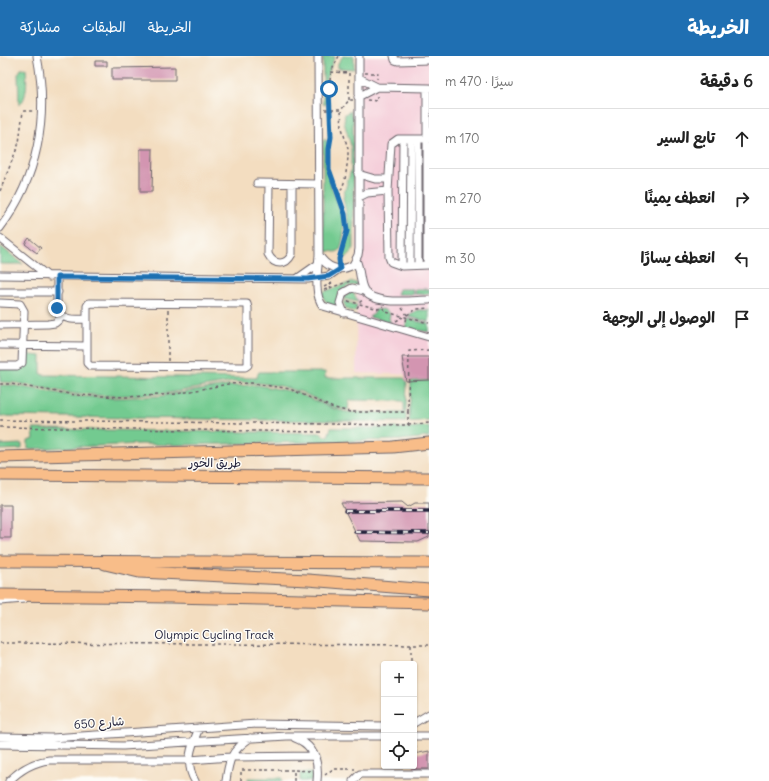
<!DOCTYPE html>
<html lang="ar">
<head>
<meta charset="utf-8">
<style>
	body { margin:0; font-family:Delius,"Playpen Sans Arabic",sans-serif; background:#f6f6f6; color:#222; direction:rtl }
	.controls { position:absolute; right:12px; bottom:12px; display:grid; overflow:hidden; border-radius:4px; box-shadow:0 1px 3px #0004 }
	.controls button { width:36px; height:36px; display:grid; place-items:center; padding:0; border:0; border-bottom:1px solid #e0e0e0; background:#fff; color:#222; font:20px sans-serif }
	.stop { position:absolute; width:12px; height:12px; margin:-9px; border:3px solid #1f6fb2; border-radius:50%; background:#fff }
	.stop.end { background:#1f6fb2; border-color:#fff; box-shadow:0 1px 4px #0008 }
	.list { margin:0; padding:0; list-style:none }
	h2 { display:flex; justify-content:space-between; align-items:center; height:52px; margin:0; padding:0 16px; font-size:17px }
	h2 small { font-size:13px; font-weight:400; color:#767676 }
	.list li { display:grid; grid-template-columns:26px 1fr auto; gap:12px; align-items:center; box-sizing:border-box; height:60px; padding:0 16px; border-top:1px solid #e0e0e0 }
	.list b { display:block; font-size:15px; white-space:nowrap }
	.list em { font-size:13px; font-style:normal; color:#767676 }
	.icon { flex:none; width:22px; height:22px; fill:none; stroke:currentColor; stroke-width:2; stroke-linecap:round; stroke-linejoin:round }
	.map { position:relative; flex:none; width:429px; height:725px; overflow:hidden; direction:ltr }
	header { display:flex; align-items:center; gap:24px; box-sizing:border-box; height:56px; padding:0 20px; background:#1f6fb2; color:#fff }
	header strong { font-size:19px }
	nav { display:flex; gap:22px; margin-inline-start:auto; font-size:14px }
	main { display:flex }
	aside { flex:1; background:#fff }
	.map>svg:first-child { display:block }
	.built { fill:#f5cfda }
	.green { fill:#73ca90; stroke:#4a7666 }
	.building { fill:#d395b1 }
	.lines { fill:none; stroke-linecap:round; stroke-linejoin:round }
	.minor-casing { stroke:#6b636a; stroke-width:9 }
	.highway-casing { stroke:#6b636a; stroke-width:13 }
	.path { stroke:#6b636a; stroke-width:1.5; stroke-dasharray:3 3; stroke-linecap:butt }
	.minor { stroke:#fff; stroke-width:7 }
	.highway { stroke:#f8bd89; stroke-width:11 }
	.rail-casing { stroke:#22223b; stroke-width:3.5 }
	.rail { stroke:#fdfcf7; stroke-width:2; stroke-dasharray:6; stroke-linecap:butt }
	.route { stroke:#1f6fb2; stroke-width:5 }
	.labels { text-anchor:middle; stroke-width:3; stroke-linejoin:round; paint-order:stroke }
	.street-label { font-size:12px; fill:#22223b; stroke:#fdfcf7 }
</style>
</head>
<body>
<header>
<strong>الخريطة</strong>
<nav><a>الخريطة</a><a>الطبقات</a><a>مشاركة</a></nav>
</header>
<main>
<aside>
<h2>6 دقيقة<small>سيرًا · 470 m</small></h2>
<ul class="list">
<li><svg class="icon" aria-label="ahead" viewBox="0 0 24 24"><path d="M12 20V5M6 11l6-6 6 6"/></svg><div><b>تابع السير</b></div><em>170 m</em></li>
<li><svg class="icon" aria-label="right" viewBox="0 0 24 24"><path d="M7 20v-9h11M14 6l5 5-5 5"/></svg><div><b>انعطف يمينًا</b></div><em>270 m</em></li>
<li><svg class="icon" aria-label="left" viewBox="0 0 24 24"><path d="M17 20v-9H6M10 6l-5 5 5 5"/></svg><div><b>انعطف يسارًا</b></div><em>30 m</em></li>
<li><svg class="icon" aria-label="arrive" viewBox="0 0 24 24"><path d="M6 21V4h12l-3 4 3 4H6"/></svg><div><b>الوصول إلى الوجهة</b></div></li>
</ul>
</aside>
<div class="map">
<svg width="429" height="725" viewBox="0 0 429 725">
	<rect width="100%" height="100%" fill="#fdfcf7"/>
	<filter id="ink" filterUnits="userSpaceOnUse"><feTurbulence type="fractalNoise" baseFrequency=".025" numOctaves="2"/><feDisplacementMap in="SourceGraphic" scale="8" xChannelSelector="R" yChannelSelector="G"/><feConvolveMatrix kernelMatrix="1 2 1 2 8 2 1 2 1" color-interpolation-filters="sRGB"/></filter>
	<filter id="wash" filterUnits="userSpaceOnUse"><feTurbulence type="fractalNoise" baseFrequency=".012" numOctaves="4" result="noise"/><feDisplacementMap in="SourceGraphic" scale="16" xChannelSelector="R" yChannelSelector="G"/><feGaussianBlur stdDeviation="0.9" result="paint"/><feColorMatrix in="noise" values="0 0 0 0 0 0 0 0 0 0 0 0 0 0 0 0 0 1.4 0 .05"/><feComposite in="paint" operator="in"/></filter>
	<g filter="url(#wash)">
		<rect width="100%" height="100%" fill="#f3ddc0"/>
		<!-- built -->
		<path class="built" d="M 359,0 L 429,0 L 429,319 L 356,317 Z"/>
		<!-- green -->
		<path class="green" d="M 323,0 L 335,0 L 326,23 L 326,49 L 323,48 Z
			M 343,0 L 354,0 L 354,13 L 338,12 L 338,7 Z
			M 21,13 L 26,13 C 27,23 28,43 19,49 L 18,18 Z
			M 351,55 L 351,59 L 353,60 L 354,192 L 350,199 L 343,203 L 349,172 L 343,141 L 351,114 L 351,90 L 344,66 L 345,58 Z
			M 325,83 L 328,87 C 326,101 326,115 331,129 C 340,155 349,166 340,194 L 336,196 L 326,195 L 323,191 L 323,85 Z
			M 0,190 L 23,208 L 0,208 Z
			M 352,226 L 357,227 L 358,229 L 348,230 L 339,237 L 338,251 C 330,249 321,245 323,236 Z
			M 399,233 L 413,233 L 412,238 L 397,238 Z
			M 415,233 L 429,233 L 429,238 L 414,238 Z
			M 352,235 L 358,245 L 358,246 L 344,243 L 345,240 Z
			M 343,245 L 357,249 L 355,256 L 346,253 Z
			M 383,253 L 390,258 L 389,263 L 391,267 L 369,261 L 374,258 L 375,254 Z
			M 417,254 L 429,254 L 429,266 L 409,261 L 409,259 Z
			M 408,263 L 429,268 L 429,276 L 405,272 Z
			M 25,294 L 29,294 L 30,299 L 41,300 L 41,318 L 43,319 L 256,322 L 259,316 L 325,316 L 325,322 L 404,322 L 407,326 L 406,355 L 404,355 L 404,347 L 402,345 L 350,344 L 349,346 L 348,354 L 332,351 L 301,336 L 280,330 L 259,327 L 233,326 L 168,337 L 114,340 L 75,338 L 16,327 L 0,326 L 0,312 L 19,312 L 23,310 Z
			M 429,324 L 429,364 L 409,366 L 411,325 Z
			M 0,329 L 11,329 L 75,340 L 114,342 L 160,340 L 226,330 L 258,329 L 295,336 L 334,353 L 347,356 L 406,357 L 406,366 L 0,360 Z
			M 429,370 L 429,381 L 400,384 L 177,389 L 141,388 L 28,393 L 28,385 L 34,383 L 33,373 L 322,377 L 323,380 L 328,380 L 331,372 L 406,372 Z
			M 22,388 L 22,393 L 0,394 L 0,389 Z
			M 300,717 L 312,717 L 312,725 L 300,725 Z
			M 248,722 L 282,722 L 282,725 L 248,725 Z"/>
		<g id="blocks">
			<!-- building -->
			<path class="building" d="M 95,5 L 107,5 L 107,10 L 95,10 Z
				M 175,11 L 175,24 L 112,24 L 112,12 Z
				M 140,93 L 153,93 L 152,136 L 140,136 Z
				M 29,182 L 41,192 L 37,197 L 25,188 Z
				M 402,301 L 429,301 L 429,324 L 406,325 Z
				M 402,446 L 408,451 L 415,447 L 429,447 L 429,481 L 418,486 L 360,485 L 341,447 Z
				M 0,449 L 11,449 L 11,482 L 0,482 Z
				M 429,695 L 429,713 L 414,713 L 414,698 Z"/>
		</g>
	</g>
	<g filter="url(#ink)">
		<use href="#blocks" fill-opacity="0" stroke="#6b636a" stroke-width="1"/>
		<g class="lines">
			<defs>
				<path id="minor" d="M 318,0 L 319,199 C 326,211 339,217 353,209 L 358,199 L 359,193 L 359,0
					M 394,0 L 395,4 L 398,5 L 429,4
					M 359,22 L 377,31 L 429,32
					M 358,41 L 377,31
					M 429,83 L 398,83 L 391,88 L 388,135 L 389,201 L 391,206 L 402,210 L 429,209
					M 358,118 L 375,123 L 388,123
					M 257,127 L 318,128
					M 269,128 L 268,198 C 274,210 286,210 292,198 L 292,128
					M 359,141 L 367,137 L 388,135
					M 0,172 C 38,122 49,61 37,0
					M 0,182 L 49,221
					M 319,199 C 318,214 313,238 323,250 L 429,281
					M 356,204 C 361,214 359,225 364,234 C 373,250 413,244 429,244
					M 410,209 L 411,83
					M 418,209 L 418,83
					M 427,209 L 427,32
					M 402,210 L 403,83
					M 0,219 L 308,223 L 329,220 L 339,213
					M 57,221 L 57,252 C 63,266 75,263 87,263
					M 298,222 L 318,208
					M 0,236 L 58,236
					M 0,247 L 20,248 L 24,255 L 22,307 L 17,310 L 0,310
					M 89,247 L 247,248 L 248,252 L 248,309 L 245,311 L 90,310 L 87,307 L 87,250 Z
					M 344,257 L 340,247 L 343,237 L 352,232 L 364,235
					M 0,269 L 48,268 L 55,267 L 62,261
					M 0,289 L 87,290
					M 0,545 L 24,543
					M 414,667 L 429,658
					M 414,680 L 429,680
					M 0,681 L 52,682 L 257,668 L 384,670
					M 295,682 C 314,689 319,706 317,725
					M 0,688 L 123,690 L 287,680 L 384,680
					M 9,725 C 21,713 33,706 49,704 L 189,704 L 231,701 L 316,700
					M 195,725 C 184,707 192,689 199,672
					M 226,725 C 229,703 231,695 250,682
					M 353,725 L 360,718 L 429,718"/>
				<path id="highway" d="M 0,401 L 393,391 L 429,387
					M 0,419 L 429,422
					M 0,505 L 429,507
					M 105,508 L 139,516 L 308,524 L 429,534
					M 0,539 L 170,541 L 429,547"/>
			</defs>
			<!-- minor casing -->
			<use href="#minor" class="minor-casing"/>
			<!-- highway casing -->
			<use href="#highway" class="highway-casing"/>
			<!-- path -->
			<path class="path" d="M 339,0 L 331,16 L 349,17 L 349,44
				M 331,16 L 329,33 L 331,81 L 329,93 L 329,113 L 345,157 L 347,175 L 339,205
				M 365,17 L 378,17 L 377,23
				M 367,44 L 377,45 L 377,38
				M 325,54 L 341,54 L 349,44 L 353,44
				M 0,135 L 19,87 L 23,55 L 34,55
				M 339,140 L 345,124 L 348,102 L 348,93 L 342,72 L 341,54
				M 324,231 L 332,227
				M 324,234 L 350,225
				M 348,245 L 379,253 L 383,250
				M 357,252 L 360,246 L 364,243
				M 383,252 L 386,256 L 429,267
				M 402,252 L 407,259 L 406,266
				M 407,259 L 417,253 L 429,252
				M 396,265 L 403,261
				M 168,305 L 168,254
				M 0,328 L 11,328 L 75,339 L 127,341 L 176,338 L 228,328 L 252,327 L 290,333 L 331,351 L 350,356 L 408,356 L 408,369
				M 408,356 L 409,295 L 429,294
				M 0,364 L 408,369 L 429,367
				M 0,371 L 322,376
				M 0,587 L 429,589
				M 411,589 L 411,608
				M 414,691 L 416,691 L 416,687
				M 416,698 L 416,691
				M 325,719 L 333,713 L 355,713
				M 241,725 L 241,714 L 294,714
				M 294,725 L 294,714 L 311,715"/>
			<!-- minor -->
			<use href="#minor" class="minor"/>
			<!-- highway -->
			<use href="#highway" class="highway"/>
			<defs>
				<path id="rail" d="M 345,455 L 429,455
					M 355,476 L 429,477"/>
			</defs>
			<!-- rail casing -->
			<use href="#rail" class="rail-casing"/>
			<!-- rail -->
			<use href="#rail" class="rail"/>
		</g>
	</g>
	<g class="lines" filter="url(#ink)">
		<!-- route -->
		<path class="route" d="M 57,252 L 57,221 L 308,223 L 329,220 L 340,213 L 339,203 L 347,175 L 345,158 L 329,113 L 329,93 L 331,81 L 329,33"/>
	</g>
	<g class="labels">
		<!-- street labels -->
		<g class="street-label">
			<text x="215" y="411">طريق الخور</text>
			<text x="214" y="583">Olympic Cycling Track</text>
			<text transform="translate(99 667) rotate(-4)" y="4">شارع 650</text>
		</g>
	</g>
</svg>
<div class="controls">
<button>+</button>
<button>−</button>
<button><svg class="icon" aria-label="locate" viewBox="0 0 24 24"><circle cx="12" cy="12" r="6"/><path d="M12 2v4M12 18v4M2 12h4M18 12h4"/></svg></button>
</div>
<div class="stop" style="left:329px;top:33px"></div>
<div class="stop end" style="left:57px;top:252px"></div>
</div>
</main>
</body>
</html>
